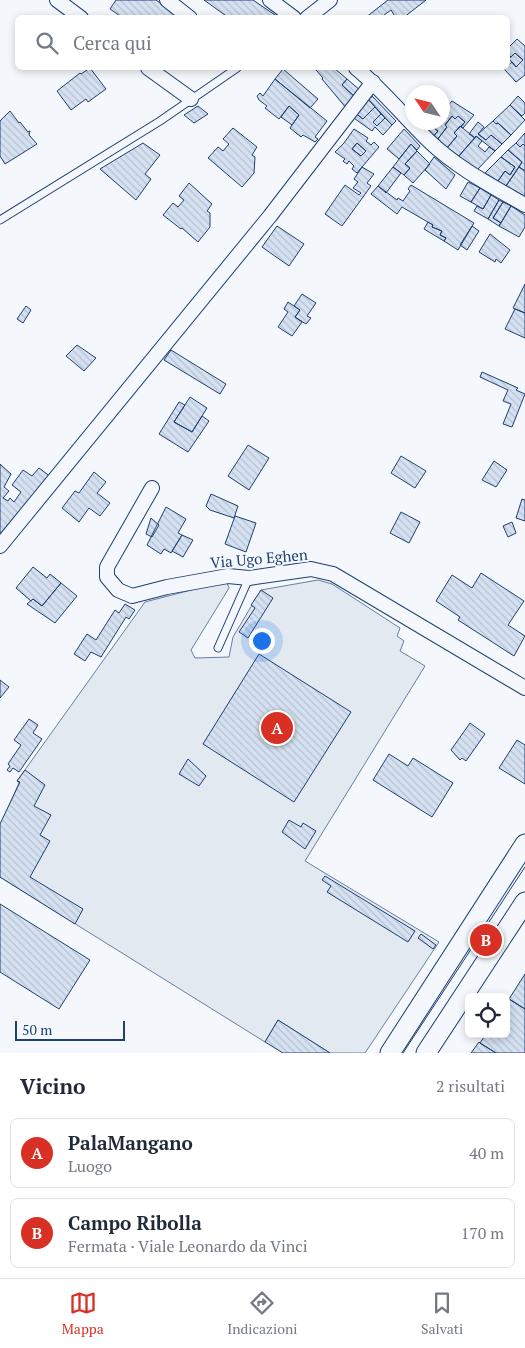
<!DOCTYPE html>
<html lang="it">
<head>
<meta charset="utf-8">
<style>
	body { margin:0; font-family:"PT Serif",serif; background:#f6f6f7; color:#1f2937 }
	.controls { position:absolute; right:15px; bottom:15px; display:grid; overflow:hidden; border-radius:8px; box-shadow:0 2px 8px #0003 }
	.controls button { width:45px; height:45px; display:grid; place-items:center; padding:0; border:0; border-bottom:1px solid #e0e1e3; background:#fff; color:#1f2937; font:25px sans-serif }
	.compass { position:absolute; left:405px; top:85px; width:45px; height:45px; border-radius:50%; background:#fff; box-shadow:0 2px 8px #0003; rotate:305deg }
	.scale { position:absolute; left:15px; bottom:12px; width:110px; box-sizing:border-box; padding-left:5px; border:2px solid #1d3f73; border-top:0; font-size:14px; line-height:18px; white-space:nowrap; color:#1d3f73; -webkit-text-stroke:4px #f4f7fb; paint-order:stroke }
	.you { position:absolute; left:261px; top:640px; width:18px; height:18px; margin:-12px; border:4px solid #fff; border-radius:50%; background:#1a73e8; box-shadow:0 0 0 8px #1a73e833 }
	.badge { display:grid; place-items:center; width:32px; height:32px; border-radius:50%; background:#d93025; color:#fff; font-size:16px; font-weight:700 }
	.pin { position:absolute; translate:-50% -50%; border:2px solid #fff; box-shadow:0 1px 5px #0006 }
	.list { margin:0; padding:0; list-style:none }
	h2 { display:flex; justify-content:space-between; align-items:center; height:65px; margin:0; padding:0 20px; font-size:21px }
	h2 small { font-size:16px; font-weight:400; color:#747a83 }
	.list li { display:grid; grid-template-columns:32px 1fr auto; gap:15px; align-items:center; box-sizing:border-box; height:70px; margin:0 10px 10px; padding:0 10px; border:1px solid #e0e1e3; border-radius:8px }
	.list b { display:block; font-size:19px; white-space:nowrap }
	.list p { margin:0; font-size:16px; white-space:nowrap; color:#747a83 }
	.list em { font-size:16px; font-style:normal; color:#747a83 }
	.icon { flex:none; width:28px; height:28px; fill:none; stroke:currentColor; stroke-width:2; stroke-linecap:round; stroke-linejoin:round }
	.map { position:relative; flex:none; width:525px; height:1053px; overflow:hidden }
	.search { position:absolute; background:#fff; box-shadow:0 2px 8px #0003; left:15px; right:15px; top:15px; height:55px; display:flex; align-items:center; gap:12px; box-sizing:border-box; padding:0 18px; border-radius:8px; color:#747a83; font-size:19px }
	.sheet { height:225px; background:#fff }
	nav { display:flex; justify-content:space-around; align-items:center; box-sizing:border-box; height:70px; border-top:1px solid #e0e1e3; background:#fff; font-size:14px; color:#747a83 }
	nav a { display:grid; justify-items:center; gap:2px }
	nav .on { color:#d93025 }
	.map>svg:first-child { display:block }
	.grass { fill:#e3e9f0; stroke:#687fa3 }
	.building { fill:url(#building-back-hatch); stroke:#1d3f73; fill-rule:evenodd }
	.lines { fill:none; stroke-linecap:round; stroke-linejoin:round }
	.lane-casing { stroke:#1d3f73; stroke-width:9 }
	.street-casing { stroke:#1d3f73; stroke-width:16 }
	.secondary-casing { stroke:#1d3f73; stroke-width:21 }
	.lane { stroke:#f4f7fb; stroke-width:7 }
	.street { stroke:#f4f7fb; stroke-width:14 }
	.secondary { stroke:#f4f7fb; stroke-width:19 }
	.tram { stroke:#1d3f73; stroke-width:1 }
	.labels { text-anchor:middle; stroke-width:4; stroke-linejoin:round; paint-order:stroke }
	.street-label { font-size:15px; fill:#1d3f73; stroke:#f4f7fb }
</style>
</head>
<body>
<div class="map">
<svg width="525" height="1053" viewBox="0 0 525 1053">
	<defs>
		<pattern id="building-back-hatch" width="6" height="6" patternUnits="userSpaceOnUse" patternTransform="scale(1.25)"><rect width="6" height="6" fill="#d5e0f0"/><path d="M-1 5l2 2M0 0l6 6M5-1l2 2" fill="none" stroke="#b6c1d1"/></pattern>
	</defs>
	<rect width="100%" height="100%" fill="#f4f7fb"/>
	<!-- grass -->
	<path class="grass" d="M 318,580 L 332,584 L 400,628 L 397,636 L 404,641 L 400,651 L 425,666 L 305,861 L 439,942 L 365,1053 L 330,1053 L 278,1020 L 265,1042 L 0,877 L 0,826 L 19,783 L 17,781 L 145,602 L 226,581 L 229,588 L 191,650 L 195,658 L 229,657 L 233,637 L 261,590 Z"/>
	<!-- building -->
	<path class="building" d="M 116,0 L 156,0 L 181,18 L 123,18 L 110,9 Z
		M 204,0 L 253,0 L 278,17 L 229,18 Z
		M 388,0 L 426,0 L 403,18 L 396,18 L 391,10 L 384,15 L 386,18 L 365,18 Z
		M 517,39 L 525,46 L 525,75 L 516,82 L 504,69 L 512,62 L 516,67 L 523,60 L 515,53 L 511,57 L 508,53 L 508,48 Z
		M 515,53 L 523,60 L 516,67 L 509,59 Z
		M 90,68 L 106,89 L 88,102 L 86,99 L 71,110 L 57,91 L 80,73 L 81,74 Z
		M 318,68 L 334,68 L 347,79 L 342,85 L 356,98 L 347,109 L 322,79 L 323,78 L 316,70 Z
		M 283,69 L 318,99 L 310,108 L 275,79 Z
		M 275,79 L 327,121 L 315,137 L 318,139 L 315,142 L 303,135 L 301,137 L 290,128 L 299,115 L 289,106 L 279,119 L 265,108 L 267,106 L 259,100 L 257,96 L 260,93 L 263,96 Z
		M 347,79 L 361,91 L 356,98 L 342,85 Z
		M 369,96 L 371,98 L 372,96 L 396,121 L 392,125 L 367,98 Z
		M 518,96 L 525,103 L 525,113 L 522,116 L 510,105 Z
		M 367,98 L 375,107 L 363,119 L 354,112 Z
		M 452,101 L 474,115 L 463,128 L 461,127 L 465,122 L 458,116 L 455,119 L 452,116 L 445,125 L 447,127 L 437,140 L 433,137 L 438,131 L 431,126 L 434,122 L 442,122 L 442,112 Z
		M 510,105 L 525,120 L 511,135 L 498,123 L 496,124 L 493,121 Z
		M 198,106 L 208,114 L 194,123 L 184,115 Z
		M 289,106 L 299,115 L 292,125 L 281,117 Z
		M 375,107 L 381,114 L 373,122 L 377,126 L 385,118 L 392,125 L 383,135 L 375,127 L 372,131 L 351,116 L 354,112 L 363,119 Z
		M 10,111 L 19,123 L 20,122 L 28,132 L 30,131 L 29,135 L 37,144 L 5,164 L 0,156 L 0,121 Z
		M 381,114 L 385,118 L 377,126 L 373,122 Z
		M 452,116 L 455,119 L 458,116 L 465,122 L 454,133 L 457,136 L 447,148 L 437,140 L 447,127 L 445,125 Z
		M 493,121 L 496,124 L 498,123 L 511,135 L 502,144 L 491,135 L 486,140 L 478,134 Z
		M 421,122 L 434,122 L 431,126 L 438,131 L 432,138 L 418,126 Z
		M 478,122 L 484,127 L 478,134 L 486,140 L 491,135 L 502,144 L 495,151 L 476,136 L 475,138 L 469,134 Z
		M 460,126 L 475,138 L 458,157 L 447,148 L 457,136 L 454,133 Z
		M 233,128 L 257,147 L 252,155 L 255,157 L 254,173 L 242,187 L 208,158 L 218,147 L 223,151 L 229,144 L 223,139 Z
		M 354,129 L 368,138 L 366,141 L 371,145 L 374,142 L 379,147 L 357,173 L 352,169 L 354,166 L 349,161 L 347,164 L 343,161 L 345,159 L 335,152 L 344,143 ZM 357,143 L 366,151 L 361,156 L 352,149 Z
		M 404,129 L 420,146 L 417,150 L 411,144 L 399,159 L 387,149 Z
		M 525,133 L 525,146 L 523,144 L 520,147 L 516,143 Z
		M 476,136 L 482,141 L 478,146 L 485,152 L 489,147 L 495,151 L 477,170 L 458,157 Z
		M 143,143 L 160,155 L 145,174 L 151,179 L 136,200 L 100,169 Z
		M 357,143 L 366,151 L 361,156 L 352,149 Z
		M 516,143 L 520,147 L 523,144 L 525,146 L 525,171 L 519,167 L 522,162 L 508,150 Z
		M 411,144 L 417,151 L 405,164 L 410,168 L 404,175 L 393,167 Z
		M 508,150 L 522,162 L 506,186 L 498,181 L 505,171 L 510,175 L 515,167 L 501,157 Z
		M 417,151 L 430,164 L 413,183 L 404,175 L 410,168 L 405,164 Z
		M 434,157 L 455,175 L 446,189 L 425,170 Z
		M 501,157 L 515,167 L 510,175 L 505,171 L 498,181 L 485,173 Z
		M 362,167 L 374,174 L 367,183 L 371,186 L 342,226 L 325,214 L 345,185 L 359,195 L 361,193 L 353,188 L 358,182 L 354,179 Z
		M 393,167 L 401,173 L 386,193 L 378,186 Z
		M 519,167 L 525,171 L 525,197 L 506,186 Z
		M 468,182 L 480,188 L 471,202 L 460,196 Z
		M 189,183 L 212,204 L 207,211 L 210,213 L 210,227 L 198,242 L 182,228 L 181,229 L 163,215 L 173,203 L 178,207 L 184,200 L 179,196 Z
		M 411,185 L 474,223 L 458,250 L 444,241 L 446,238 L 440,235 L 442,231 L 432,227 L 433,225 L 402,207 L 397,214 L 371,194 L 378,186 L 397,200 L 398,198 L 403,201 L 410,191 L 408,189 Z
		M 480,188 L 491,195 L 483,209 L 471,202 Z
		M 491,195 L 499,200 L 488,219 L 474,211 L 477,206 L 483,209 Z
		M 499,200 L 503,202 L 493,218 L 501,223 L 499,226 L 488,219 Z
		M 503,202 L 511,206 L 501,223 L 493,218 Z
		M 511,206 L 525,215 L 525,227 L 519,237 L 499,226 Z
		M 428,222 L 433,225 L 432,227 L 442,231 L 440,235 L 446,238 L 444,241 L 424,229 Z
		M 277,226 L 304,244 L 289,266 L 262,247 Z
		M 472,226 L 479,231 L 467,250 L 460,245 Z
		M 490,234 L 510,250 L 501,263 L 496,259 L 495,262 L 479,252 Z
		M 525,284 L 525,313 L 513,308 Z
		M 302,294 L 316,303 L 307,316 L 311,318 L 306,324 L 295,317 L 300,310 L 294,306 Z
		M 288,302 L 300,310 L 295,317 L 302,322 L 292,336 L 278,327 L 288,312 L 284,309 Z
		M 26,306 L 31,310 L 23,323 L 17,319 Z
		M 515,309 L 525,313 L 525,338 L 505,329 Z
		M 77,345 L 96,358 L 84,371 L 66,356 Z
		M 171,350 L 226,384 L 220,394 L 164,360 Z
		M 482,372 L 518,388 L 516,390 L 525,394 L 512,427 L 503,424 L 511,404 L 503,401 L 508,390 L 480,377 Z
		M 190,397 L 207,408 L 192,432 L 174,422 Z
		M 179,402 L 185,405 L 174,422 L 192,432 L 202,416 L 209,421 L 188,452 L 159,434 Z
		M 248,445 L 269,458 L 249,490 L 228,476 Z
		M 401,456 L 426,471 L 415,488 L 391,473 Z
		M 494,461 L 507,470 L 496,487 L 482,480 Z
		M 0,464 L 11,474 L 4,487 L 9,491 L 3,498 L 8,501 L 10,498 L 14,502 L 21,492 L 12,485 L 23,470 L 32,476 L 39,468 L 51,477 L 0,541 Z
		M 94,472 L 106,482 L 97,493 L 110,503 L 100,516 L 89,508 L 79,522 L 62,508 L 75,491 L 79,493 Z
		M 211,494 L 238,506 L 234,518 L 210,510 L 206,506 Z
		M 522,499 L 525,500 L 525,521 L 516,518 Z
		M 166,507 L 186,519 L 178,533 L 182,535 L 171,553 L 164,549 L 161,554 L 147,545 Z
		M 401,512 L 420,522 L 409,543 L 390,533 Z
		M 235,516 L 256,523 L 246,552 L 225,544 Z
		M 151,518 L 159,525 L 152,537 L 146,534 Z
		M 512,522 L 516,533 L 508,537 L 503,526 Z
		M 182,535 L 193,540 L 183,557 L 172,551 Z
		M 33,567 L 47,578 L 50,574 L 61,583 L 42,606 L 33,599 L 31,601 L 16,588 Z
		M 481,573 L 524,601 L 508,625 L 525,636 L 514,656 L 458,620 L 460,617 L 436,601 L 452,575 L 472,588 Z
		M 61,583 L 77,596 L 55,623 L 27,604 L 33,599 L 42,606 Z
		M 261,590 L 273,598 L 248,638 L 239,632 L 255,608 L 251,605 Z
		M 125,604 L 135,610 L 129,619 L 126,617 L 101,657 L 91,652 L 85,661 L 74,654 L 87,634 L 96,640 L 115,610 L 119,613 Z
		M 259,654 L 351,712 L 294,802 L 203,744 Z
		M 0,680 L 9,687 L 0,698 Z
		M 29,719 L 38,725 L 33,733 L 42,739 L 19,772 L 13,768 L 10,772 L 7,770 L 10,766 L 8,764 L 21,745 L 14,740 Z
		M 470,723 L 485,734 L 466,761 L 462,758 L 460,760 L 451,750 Z
		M 517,740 L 525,745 L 525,784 L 499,768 Z
		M 389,754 L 408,766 L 413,758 L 453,783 L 432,817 L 373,780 Z
		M 188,759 L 206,776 L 199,786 L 179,774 Z
		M 25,770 L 45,785 L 34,806 L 51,815 L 40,835 L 50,841 L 30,877 L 83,909 L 75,924 L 0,877 L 0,824 L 20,782 L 17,781 Z
		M 289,820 L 301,827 L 303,823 L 316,831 L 305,849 L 282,832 Z
		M 325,876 L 415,931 L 408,942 L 327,892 L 331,886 L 322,880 Z
		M 0,904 L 90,960 L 59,1009 L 0,972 Z
		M 421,934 L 436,945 L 433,949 L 418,938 Z
		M 525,974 L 525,1009 L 509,999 Z
		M 509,999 L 525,1009 L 525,1053 L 496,1053 L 480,1043 L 486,1034 L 506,1034 L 506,1003 Z
		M 278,1020 L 330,1053 L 283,1053 L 265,1042 Z
		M 479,1042 L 480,1043 L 496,1053 L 471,1053 Z"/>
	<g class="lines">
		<defs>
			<path id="lane" d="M 0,220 L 160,121 L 237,68
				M 218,648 L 249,578"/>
			<path id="street" d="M 57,0 L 81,18
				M 167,0 L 190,18
				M 270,0 L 294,18
				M 307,18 L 330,0
				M 148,68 L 191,99
				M 356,68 C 383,90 404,117 429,141 C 457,168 492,186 525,205
				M 152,488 L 107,567 L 107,577 L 118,590 L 132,596 L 167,587 L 228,576 L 249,578 L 311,569 L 333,574 L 525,688
				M 0,546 L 270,216 L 373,82"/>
			<path id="secondary" d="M 390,1053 L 525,844
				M 426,1053 L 525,902"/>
		</defs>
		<!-- lane casing -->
		<use href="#lane" class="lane-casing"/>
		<!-- street casing -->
		<use href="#street" class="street-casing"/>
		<!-- secondary casing -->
		<use href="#secondary" class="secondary-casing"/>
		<!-- lane -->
		<use href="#lane" class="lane"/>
		<!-- street -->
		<use href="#street" class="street"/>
		<!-- secondary -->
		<use href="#secondary" class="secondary"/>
		<!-- tram -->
		<path class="tram" d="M 403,1053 L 525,867"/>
	</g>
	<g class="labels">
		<!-- street labels -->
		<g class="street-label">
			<text transform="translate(259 559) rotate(-5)" y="5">Via Ugo Eghen</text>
		</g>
	</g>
</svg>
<div class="controls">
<button><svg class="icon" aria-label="locate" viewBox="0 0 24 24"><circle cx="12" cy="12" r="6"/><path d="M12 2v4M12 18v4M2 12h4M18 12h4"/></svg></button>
</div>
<svg class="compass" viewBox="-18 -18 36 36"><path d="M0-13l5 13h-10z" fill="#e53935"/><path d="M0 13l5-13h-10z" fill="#747a83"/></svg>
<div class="scale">50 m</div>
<div class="you"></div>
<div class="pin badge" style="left:277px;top:728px">A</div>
<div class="pin badge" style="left:486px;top:940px">B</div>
<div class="search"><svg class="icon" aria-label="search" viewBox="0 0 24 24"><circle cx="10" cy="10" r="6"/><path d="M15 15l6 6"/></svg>Cerca qui</div>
</div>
<section class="sheet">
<h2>Vicino<small>2 risultati</small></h2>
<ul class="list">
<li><span class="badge">A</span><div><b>PalaMangano</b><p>Luogo</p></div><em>40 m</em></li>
<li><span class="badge">B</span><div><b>Campo Ribolla</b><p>Fermata · Viale Leonardo da Vinci</p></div><em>170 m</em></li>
</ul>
</section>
<nav>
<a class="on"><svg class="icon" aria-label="map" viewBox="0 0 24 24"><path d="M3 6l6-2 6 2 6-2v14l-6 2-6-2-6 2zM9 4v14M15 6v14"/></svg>Mappa</a>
<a><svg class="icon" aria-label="directions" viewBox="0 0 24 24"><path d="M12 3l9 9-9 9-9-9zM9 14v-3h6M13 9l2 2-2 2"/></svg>Indicazioni</a>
<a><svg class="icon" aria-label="saved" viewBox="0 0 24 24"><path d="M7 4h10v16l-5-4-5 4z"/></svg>Salvati</a>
</nav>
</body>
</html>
